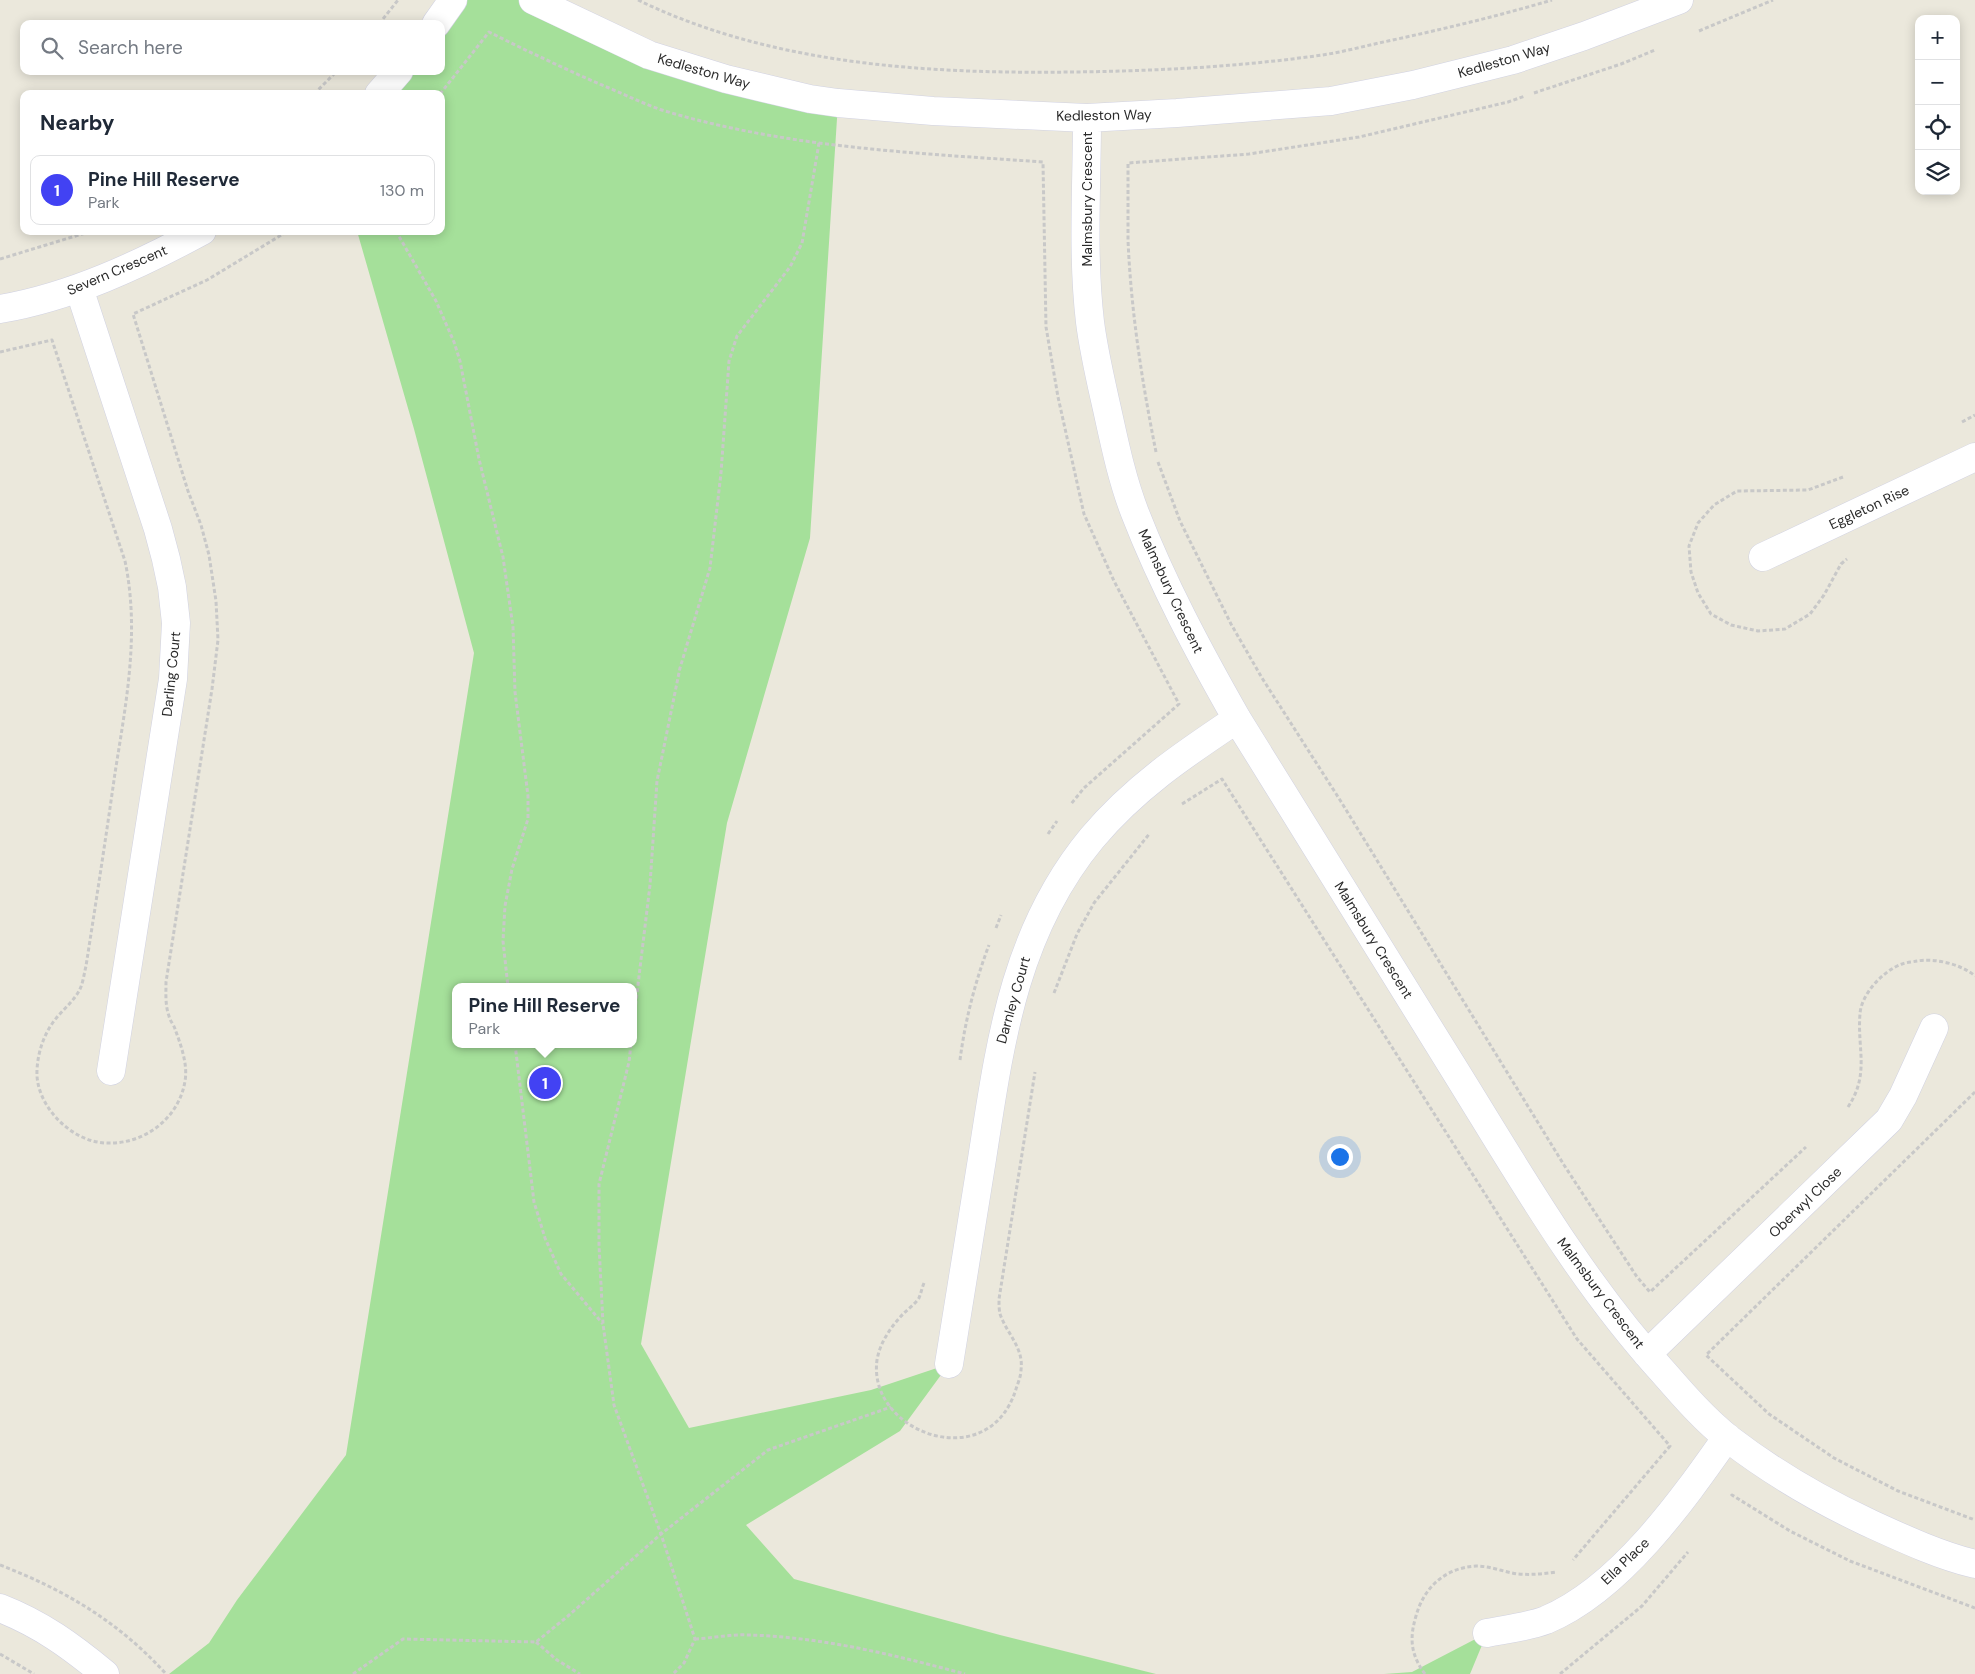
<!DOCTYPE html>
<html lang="en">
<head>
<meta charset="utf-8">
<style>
	body { margin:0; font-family:"DM Sans",sans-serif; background:#f6f6f7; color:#1f2937 }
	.controls { position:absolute; right:15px; top:15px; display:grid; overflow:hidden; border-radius:10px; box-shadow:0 2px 12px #0003 }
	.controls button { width:45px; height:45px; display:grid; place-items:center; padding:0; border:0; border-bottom:1px solid #e0e1e3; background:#fff; color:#1f2937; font:25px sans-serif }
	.you { position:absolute; left:1339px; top:1156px; width:18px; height:18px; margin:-12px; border:4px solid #fff; border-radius:50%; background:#1a73e8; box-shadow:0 0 0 8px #1a73e833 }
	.badge { display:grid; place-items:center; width:32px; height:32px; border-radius:50%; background:#4242f3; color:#fff; font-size:16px; font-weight:700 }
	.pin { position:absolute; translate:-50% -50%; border:2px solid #fff; box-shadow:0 1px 5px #0006 }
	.popup { position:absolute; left:452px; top:983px; width:185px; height:65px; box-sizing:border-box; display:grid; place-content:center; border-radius:10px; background:#fff; filter:drop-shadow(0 1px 4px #0005); font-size:16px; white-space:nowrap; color:#747a83 }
	.popup b { font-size:19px; color:#1f2937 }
	.popup::after { content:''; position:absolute; left:50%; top:100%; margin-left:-10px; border:10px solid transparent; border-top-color:#fff }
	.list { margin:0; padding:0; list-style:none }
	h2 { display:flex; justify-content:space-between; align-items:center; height:65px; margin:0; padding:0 20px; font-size:21px }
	h2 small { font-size:16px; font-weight:400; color:#747a83 }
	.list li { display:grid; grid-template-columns:32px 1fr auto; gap:15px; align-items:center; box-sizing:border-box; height:70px; margin:0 10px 10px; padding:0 10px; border:1px solid #e0e1e3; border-radius:10px }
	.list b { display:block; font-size:19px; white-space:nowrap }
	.list p { margin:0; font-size:16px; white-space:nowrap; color:#747a83 }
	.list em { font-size:16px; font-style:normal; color:#747a83 }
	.icon { flex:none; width:28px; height:28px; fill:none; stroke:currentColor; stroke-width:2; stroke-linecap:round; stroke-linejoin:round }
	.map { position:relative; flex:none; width:1975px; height:1674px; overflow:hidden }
	.search { position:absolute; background:#fff; box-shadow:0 2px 12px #0003; left:20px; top:20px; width:425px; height:55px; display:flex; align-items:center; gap:12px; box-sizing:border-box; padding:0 18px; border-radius:10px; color:#747a83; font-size:19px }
	.panel { position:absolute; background:#fff; box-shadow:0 2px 12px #0003; left:20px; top:90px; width:425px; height:145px; border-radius:10px }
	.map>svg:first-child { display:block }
	.green { fill:#a5e09a; fill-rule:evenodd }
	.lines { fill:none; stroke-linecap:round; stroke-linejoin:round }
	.minor-casing { stroke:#d1d2e2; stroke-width:29 }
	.path { stroke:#c8c8c8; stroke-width:3; stroke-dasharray:4 2.5; stroke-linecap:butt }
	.minor { stroke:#fff; stroke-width:28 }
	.labels { text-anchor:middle; stroke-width:5; stroke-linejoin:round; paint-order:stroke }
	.street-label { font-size:14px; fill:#2a2a2a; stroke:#fff }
</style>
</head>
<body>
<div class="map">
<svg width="1975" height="1674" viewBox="0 0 1975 1674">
	<rect width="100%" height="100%" fill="#ebe8dc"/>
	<!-- green -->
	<path class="green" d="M 453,0 L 533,0 L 617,41 L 838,103 L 810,538 L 727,823 L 641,1344 L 689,1428 L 871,1390 L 949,1364 L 900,1431 L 746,1525 L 794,1579 L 1000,1635 L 1156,1674 L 169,1674 L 209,1643 L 237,1600 L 346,1455 L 474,653 L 414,429 L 357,231 L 441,231 L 441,94 L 379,94 L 399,71 L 441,71 L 441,24 ZM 456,987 L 634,987 L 634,1044 L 456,1044 Z
		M 1487,1633 L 1470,1674 L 1384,1674 L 1412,1672 Z"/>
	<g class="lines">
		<defs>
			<path id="minor" d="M 533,0 L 649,55 L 726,79 L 810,99 L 838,103 L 933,111 L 1087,118 L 1177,113 L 1331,101 L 1413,85 L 1513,60 L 1584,36 L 1679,0
				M 436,24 L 453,0
				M 379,94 L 399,71
				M 1087,118 C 1087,185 1082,254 1090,322 C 1094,354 1102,386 1109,418 C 1116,450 1123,482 1135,513 C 1163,585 1199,652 1237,719 C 1308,834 1380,949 1451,1064 C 1517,1170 1579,1280 1664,1373 C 1684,1396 1705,1420 1729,1439 C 1772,1472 1818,1499 1867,1522 C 1902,1538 1938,1555 1975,1564
				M 79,288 L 158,529 L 166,559 L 172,587 L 176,623 L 173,679 L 111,1071
				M 0,309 C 71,297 139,265 202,231
				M 1763,557 L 1975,457
				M 1647,1354 L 1889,1120 L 1903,1096 L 1934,1028
				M 949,1364 C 960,1295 971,1227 982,1159 C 1000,1043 1014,932 1092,838 C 1134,788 1183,755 1237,719
				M 0,1608 C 41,1624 71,1646 105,1674
				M 1487,1633 C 1506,1629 1528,1627 1546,1620 C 1620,1589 1682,1501 1727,1437"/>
		</defs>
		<!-- minor casing -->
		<use href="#minor" class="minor-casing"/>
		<!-- path -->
		<path class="path" d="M 638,0 C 772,65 927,74 1073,72 C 1154,71 1235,67 1315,56 C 1340,53 1364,46 1388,41 C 1444,29 1498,16 1552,0
			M 379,24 L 398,0
			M 1699,31 L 1773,0
			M 1534,93 L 1621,64 L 1655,50
			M 314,94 L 337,71
			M 440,94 L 489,32 C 529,52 569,71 609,88 C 628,96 646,105 665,111 C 788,148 916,153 1043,162 L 1046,327 L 1058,397 L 1084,514 L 1114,581 L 1179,704 L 1084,788 L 1071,804
			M 396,231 L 436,301 L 454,342 L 460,361 L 479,459 L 503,557 L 513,627 L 515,692 L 528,796 L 528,819 L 512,869 L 505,906 L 503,941 L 508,987
			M 0,259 L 92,231
			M 0,352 L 52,340 L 125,561 C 140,633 126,703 115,773 C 106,837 96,902 86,966 C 84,974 83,984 79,991 C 74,1000 66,1007 59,1015 C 46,1029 38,1049 37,1070 C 35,1105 71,1142 106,1143 C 143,1145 179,1119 185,1081 C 188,1065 181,1045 175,1029 C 174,1025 170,1021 169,1016 C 165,1005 166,993 166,982 L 212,689 L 218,640 L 216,601 L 209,555 L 201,525 L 188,491 L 133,314 L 207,280 L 288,231
			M 1962,422 L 1975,415
			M 1156,452 C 1142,382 1131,311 1128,240 C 1128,214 1128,189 1128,163 L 1249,154 L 1359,137 L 1508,102 L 1525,96
			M 1158,462 L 1180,521 L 1231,624 L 1262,678 L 1340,800 L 1564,1165 L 1637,1277 L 1650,1292 L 1806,1147
			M 1843,477 L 1808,490 L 1737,491 L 1714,505 L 1698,523 L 1689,546 L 1691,572 L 1698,593 L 1711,614 L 1731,625 L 1758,631 L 1785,629 L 1810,614 L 1824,595 L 1841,564 L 1847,559
			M 1182,804 L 1222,779 L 1577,1339 L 1670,1446 L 1573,1560
			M 1048,834 L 1057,821
			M 996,928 L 1001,915
			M 1054,993 L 1077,934 L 1094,903 L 1150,833
			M 634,1018 L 650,885 L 657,781 L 680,668 L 710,568 L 721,473 L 729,361 L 737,336 L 790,267 L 802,243 L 819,143
			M 515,1044 L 534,1202 L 545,1238 L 561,1274 L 603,1324
			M 631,1044 L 629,1062 L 599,1184 L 599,1245 L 603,1324 L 614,1405 L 661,1534 L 695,1639 L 684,1663 L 673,1674
			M 960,1060 C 965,1021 975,982 989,945
			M 1975,1092 L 1706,1355 L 1769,1414 L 1834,1458 L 1898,1491 L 1975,1520
			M 1848,1107 C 1870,1074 1857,1049 1860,1014 C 1861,994 1884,970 1902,964 C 1907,962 1913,962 1917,961 C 1935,958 1961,964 1975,976
			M 924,1283 C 922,1288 921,1293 919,1298 C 915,1304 908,1309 903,1314 C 891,1327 880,1342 877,1360 C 867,1433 989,1477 1016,1389 C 1018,1383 1021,1376 1021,1370 C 1024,1348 1007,1334 1000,1314 C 999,1310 999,1304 999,1299 L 1035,1072
			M 1731,1496 L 1732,1495 L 1790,1531 L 1850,1561 L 1975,1608
			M 0,1565 C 65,1590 119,1622 166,1674
			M 695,1639 C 713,1638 731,1634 749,1635 C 822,1637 895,1655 965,1674
			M 536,1642 L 557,1660 L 580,1674
			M 0,1654 L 34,1674
			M 353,1674 L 403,1639 L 536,1642 L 568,1616 L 661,1534 L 768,1450 L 891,1407
			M 1425,1674 C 1411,1655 1409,1639 1416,1616 C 1424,1587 1445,1568 1476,1566 C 1490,1566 1504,1572 1518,1574 C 1531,1575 1543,1574 1556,1572
			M 1560,1674 L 1642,1606 L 1688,1552"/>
		<!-- minor -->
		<use href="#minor" class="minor"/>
	</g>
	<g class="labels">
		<!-- street labels -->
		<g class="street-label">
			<text transform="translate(1504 60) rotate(-16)" y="5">Kedleston Way</text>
			<text transform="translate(704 71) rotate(16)" y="5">Kedleston Way</text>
			<text transform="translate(1104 115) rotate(-1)" y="5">Kedleston Way</text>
			<text transform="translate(1087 199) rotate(-90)" y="5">Malmsbury Crescent</text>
			<text transform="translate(117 270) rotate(-23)" y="5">Severn Crescent</text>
			<text transform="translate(1869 507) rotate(-25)" y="5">Eggleton Rise</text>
			<text transform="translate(1171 591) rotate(65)" y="5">Malmsbury Crescent</text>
			<text transform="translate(171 674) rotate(-84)" y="5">Darling Court</text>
			<text transform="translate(1374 940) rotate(58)" y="5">Malmsbury Crescent</text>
			<text transform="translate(1013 1000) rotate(-74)" y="5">Darnley Court</text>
			<text transform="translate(1805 1202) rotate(-44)" y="5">Oberwyl Close</text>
			<text transform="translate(1601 1293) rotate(53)" y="5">Malmsbury Crescent</text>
			<text transform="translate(1625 1561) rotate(-44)" y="5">Ella Place</text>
		</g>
	</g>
</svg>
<div class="controls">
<button>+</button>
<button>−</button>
<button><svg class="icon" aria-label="locate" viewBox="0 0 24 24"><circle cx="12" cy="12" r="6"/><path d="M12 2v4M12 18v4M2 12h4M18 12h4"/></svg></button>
<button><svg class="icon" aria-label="layers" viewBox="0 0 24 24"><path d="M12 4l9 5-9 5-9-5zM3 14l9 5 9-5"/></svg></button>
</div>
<div class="you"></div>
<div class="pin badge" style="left:545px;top:1083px">1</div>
<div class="popup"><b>Pine Hill Reserve</b>Park</div>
<div class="search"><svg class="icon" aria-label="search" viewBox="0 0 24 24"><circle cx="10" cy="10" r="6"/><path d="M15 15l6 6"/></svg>Search here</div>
<section class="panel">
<h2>Nearby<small></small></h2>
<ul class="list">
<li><span class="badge">1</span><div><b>Pine Hill Reserve</b><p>Park</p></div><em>130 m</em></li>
</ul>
</section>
</div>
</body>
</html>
